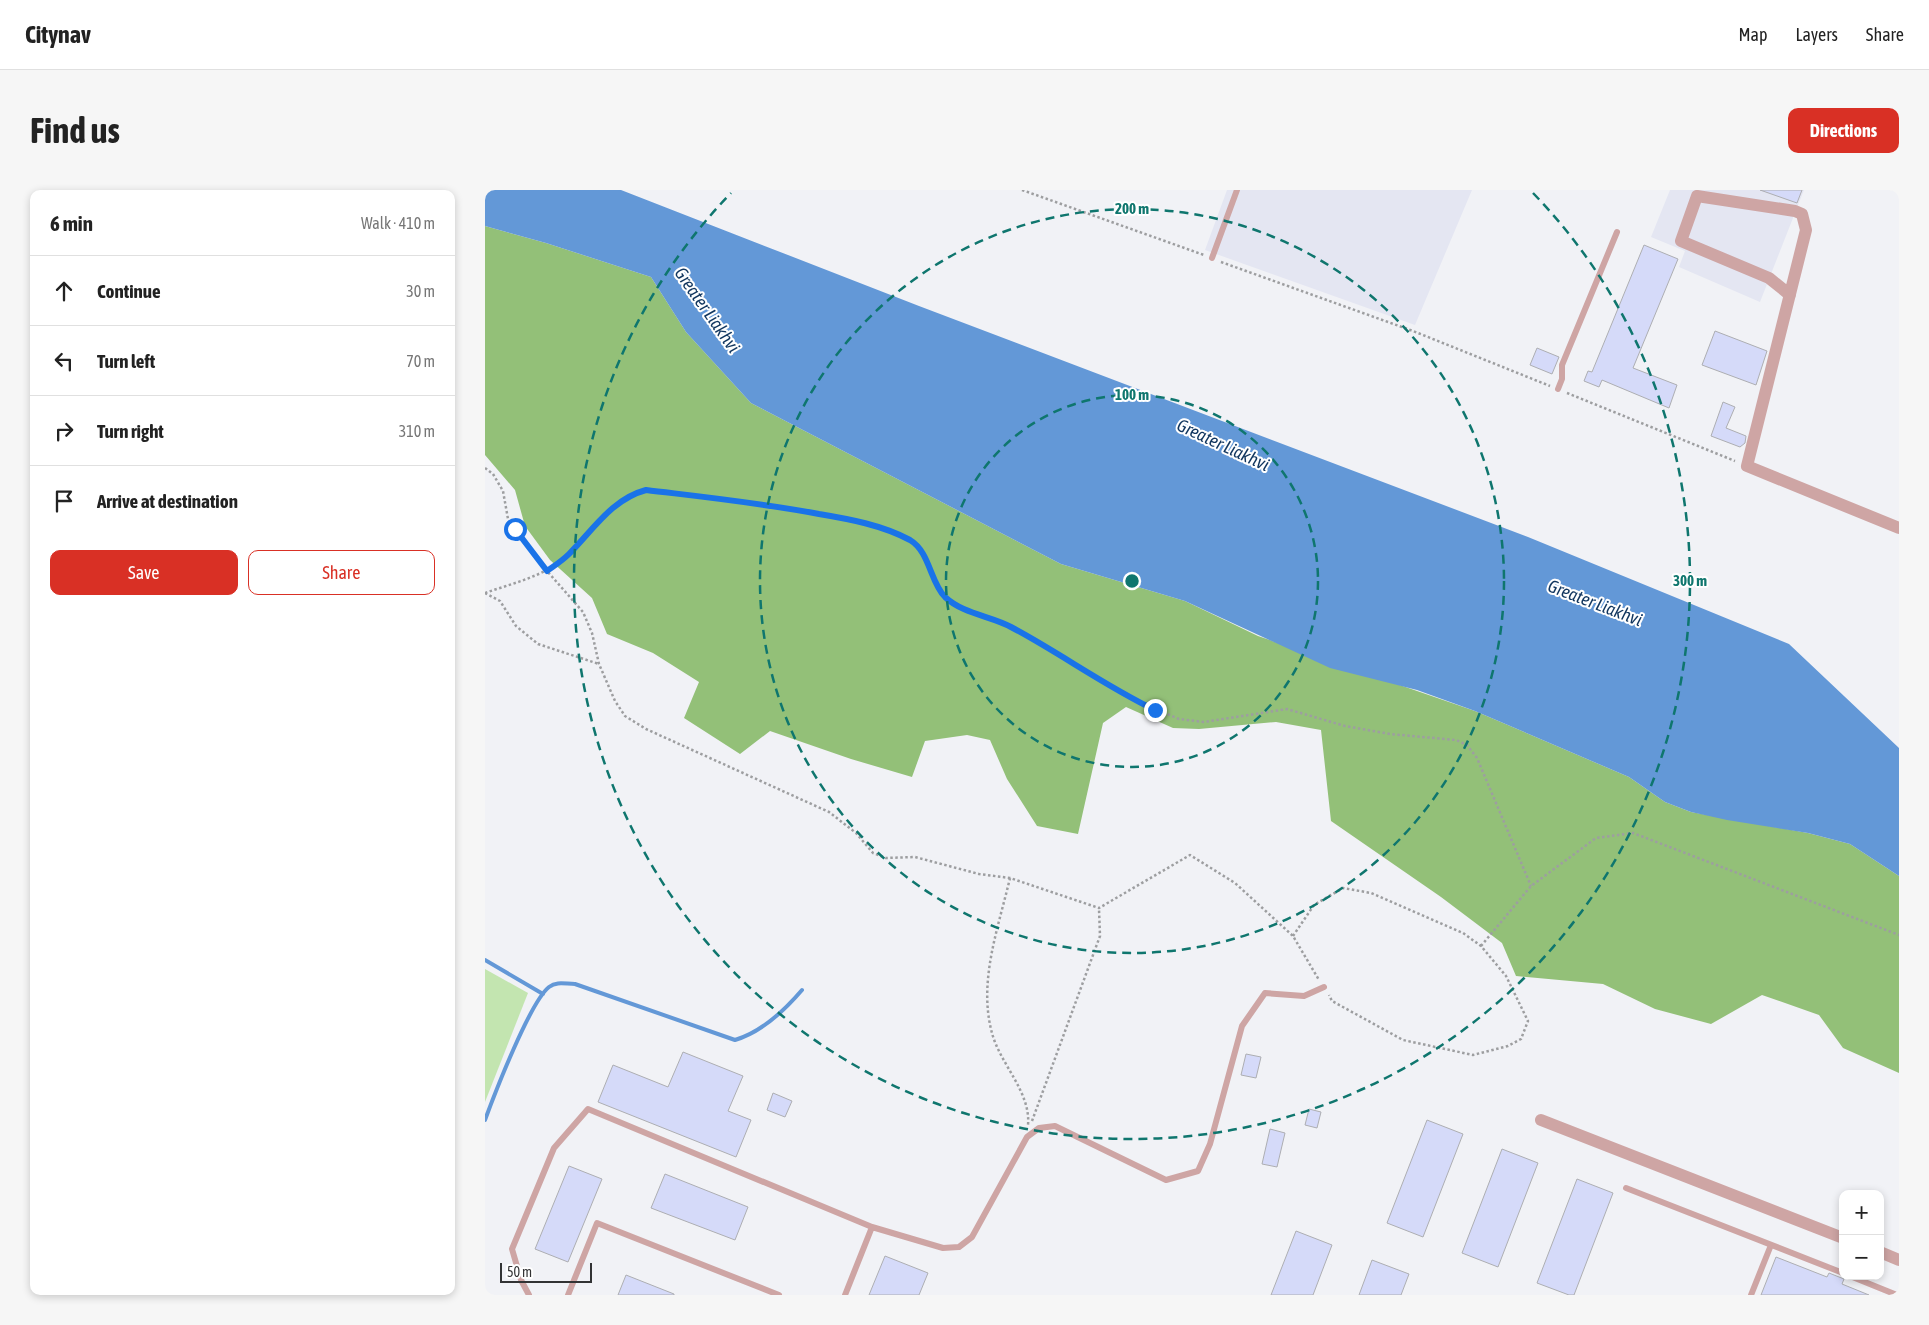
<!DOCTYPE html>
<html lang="en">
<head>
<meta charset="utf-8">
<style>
	body { margin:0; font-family:"Asap Condensed",sans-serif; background:#f6f6f6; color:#222 }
	.controls { position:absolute; right:15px; bottom:15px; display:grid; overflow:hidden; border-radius:10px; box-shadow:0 2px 8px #0003 }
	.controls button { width:45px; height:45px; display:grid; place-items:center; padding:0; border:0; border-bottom:1px solid #e0e0e0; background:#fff; color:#222; font:25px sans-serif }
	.scale { position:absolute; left:15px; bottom:12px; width:92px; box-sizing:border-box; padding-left:5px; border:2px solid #323334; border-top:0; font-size:14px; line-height:18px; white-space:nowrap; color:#323334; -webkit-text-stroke:4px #fff; paint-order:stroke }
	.stop { position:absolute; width:15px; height:15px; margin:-11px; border:4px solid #1a73e8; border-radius:50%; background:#fff }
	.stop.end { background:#1a73e8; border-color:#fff; box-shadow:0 1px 5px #0008 }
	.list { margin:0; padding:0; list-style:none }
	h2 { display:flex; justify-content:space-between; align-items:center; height:65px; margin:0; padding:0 20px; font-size:21px }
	h2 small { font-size:16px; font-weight:400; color:#767676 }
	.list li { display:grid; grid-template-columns:32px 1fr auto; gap:15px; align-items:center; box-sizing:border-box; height:70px; padding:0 20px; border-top:1px solid #e0e0e0 }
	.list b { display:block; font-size:19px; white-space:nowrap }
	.list em { font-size:16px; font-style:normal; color:#767676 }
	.actions { display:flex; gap:10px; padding:15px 20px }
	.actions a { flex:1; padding:11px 0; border:1px solid #d93025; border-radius:10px; text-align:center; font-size:18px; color:#d93025 }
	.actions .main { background:#d93025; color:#fff }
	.icon { flex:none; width:28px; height:28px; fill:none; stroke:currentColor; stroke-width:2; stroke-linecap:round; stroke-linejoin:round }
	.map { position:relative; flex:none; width:1414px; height:1105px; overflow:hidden; border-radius:10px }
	header { display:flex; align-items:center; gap:30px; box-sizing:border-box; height:70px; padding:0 25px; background:#fff; border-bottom:1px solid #e0e0e0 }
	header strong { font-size:24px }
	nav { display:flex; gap:28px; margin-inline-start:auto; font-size:18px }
	.intro { display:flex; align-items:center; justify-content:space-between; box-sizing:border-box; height:120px; padding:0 30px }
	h1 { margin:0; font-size:35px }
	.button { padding:12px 22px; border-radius:10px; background:#d93025; color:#fff; font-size:18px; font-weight:700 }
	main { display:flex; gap:30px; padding:0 30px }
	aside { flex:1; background:#fff; border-radius:10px; box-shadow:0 2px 8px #0003 }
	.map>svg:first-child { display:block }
	.built { fill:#e4e6f2 }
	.green { fill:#c3e5b0 }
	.forest { fill:#93c078 }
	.water { fill:#6398d7 }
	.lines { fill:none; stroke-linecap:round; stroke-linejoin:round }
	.stream { stroke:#6398d7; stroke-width:4 }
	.building { fill:#d5daf9; stroke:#adaeb2 }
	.path { stroke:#9d9ea0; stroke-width:2.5; stroke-dasharray:2.5 2.5; stroke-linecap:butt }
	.lane { stroke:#cea5a4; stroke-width:6 }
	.street { stroke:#cea5a4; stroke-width:12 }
	.route { stroke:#1a73e8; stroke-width:6 }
	.ring { fill:none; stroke:#0f766e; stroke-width:2.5; stroke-dasharray:9 6 }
	.labels { text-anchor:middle; stroke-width:4; stroke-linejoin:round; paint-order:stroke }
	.water-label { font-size:18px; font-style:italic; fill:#11365f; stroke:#fff }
	.centre { fill:#0f766e; stroke:#fff; stroke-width:2.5 }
	.ring-label { font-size:15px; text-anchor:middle; font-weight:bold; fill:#0f766e; stroke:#fff; stroke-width:4; stroke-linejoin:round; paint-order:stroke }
</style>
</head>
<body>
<header>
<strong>Citynav</strong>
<nav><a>Map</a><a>Layers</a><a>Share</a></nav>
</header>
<div class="intro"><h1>Find us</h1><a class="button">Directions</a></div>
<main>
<aside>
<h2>6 min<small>Walk · 410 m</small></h2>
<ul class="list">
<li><svg class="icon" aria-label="ahead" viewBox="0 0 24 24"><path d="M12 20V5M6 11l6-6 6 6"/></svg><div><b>Continue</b></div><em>30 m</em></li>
<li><svg class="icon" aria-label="left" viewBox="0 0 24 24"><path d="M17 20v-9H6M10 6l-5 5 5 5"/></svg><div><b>Turn left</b></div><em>70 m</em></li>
<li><svg class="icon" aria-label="right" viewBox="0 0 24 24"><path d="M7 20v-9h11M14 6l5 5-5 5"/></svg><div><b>Turn right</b></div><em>310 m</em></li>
<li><svg class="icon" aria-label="arrive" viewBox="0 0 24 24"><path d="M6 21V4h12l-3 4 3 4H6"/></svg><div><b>Arrive at destination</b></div></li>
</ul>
<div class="actions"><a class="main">Save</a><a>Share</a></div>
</aside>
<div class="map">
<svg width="1414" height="1105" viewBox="0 0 1414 1105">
	<rect width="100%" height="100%" fill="#f1f2f6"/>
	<!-- built -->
	<path class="built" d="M 742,0 L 987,0 L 930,135 L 720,60 Z
		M 1185,0 L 1319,0 L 1275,112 L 1194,77 L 1200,61 L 1166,47 Z"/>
	<!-- green -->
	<path class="green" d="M 0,779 L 43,803 L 0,912 Z"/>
	<!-- forest -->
	<path class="forest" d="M 0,36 L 61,53 L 166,87 L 201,142 L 266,213 L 576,374 L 700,411 L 773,446 L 990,521 L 1144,587 L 1180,612 L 1206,622 L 1323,643 L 1365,654 L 1414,686 L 1414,883 L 1358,858 L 1334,825 L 1277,805 L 1226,834 L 1170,819 L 1118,794 L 1031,786 L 1017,753 L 956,707 L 846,631 L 836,540 L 791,532 L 714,539 L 688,538 L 641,517 L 618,533 L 593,644 L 552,636 L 522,589 L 505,550 L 482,545 L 440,551 L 427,587 L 366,569 L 285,541 L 255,564 L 199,528 L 214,492 L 168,463 L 122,444 L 107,408 L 65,370 L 40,336 L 30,300 L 0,265 Z"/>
	<!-- water -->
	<path class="water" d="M 0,0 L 136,0 L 434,116 L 1043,347 L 1304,454 L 1414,558 L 1414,686 L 1365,654 L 1323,643 L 1242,630 L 1206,622 L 1180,612 L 1144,587 L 990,521 L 932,500 L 845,478 L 700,411 L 576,374 L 266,213 L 201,142 L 166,87 L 61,53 L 0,36 Z"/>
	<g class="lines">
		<!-- stream -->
		<path class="stream" d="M 0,770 L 58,804
			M 0,930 C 10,903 45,812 64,797 C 72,791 80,794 90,794 L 250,850 C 277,842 299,821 317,800"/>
	</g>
	<!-- building -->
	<path class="building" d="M 1275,0 L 1317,0 L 1312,13 Z
		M 1159,55 L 1193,69 L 1148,178 L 1192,195 L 1184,218 L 1117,190 L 1114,197 L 1099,191 L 1103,181 L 1107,182 Z
		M 1230,141 L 1282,161 L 1271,195 L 1217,175 Z
		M 1052,158 L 1074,167 L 1067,184 L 1045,175 Z
		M 1238,212 L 1250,217 L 1241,238 L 1261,246 L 1260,253 L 1255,257 L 1226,246 Z
		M 198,862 L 258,886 L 243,921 L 266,930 L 251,967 L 113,912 L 128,875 L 183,897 Z
		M 761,864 L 776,867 L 771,888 L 756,885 Z
		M 288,903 L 307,911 L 300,927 L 282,920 Z
		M 824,919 L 836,922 L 832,938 L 820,935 Z
		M 942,930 L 978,944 L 938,1047 L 902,1033 Z
		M 785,939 L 800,943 L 792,977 L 777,974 Z
		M 1017,959 L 1053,973 L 1013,1077 L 977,1063 Z
		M 84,976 L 117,989 L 83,1072 L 50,1059 Z
		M 180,984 L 263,1017 L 250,1050 L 166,1018 Z
		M 1092,989 L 1128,1003 L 1089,1105 L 1084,1105 L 1052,1093 Z
		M 811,1041 L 847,1055 L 828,1105 L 786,1105 Z
		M 400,1066 L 443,1083 L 434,1105 L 384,1105 Z
		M 1291,1067 L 1342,1087 L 1344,1083 L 1359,1089 L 1357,1094 L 1384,1105 L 1276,1105 Z
		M 887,1070 L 924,1084 L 916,1105 L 874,1105 Z
		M 141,1085 L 189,1104 L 189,1105 L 133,1105 Z"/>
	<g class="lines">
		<!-- path -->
		<path class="path" d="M 537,0 L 719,65
			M 736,72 L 928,141 L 1065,196
			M 1082,203 L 1250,271
			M 0,278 L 8,284 L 18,301 L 23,329 L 62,381 L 98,422 L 107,443 L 114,474 L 130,511 L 140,526 L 161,539 L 344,622 L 371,643 L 388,663 L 401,668 L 430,667 L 494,684 L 525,688 L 614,718 L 705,665 L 750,693 L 808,746 L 834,790
			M 0,403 C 28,393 61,386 83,365 C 108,341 126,309 161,300 L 293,316 L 363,329 L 391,336 L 426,351 L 438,364 L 453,398 L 461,408 L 495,426 L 524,435 L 637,504 L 694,529 L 719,532 L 802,519 L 860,536 L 905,544 L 971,550 L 982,555 L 992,568 L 1046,696
			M 0,403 L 15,411 L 31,436 L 53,454 L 114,474
			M 525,688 C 513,739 493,792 507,843 C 515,874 546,902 543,935
			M 808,746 L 829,715 L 858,698 L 886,703 L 978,743 L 996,756 L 1021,786 L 1043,831 L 1036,849 L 1023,856 L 988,865 L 918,850 L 847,811 L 844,805
			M 996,756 L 1046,696 L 1111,648 L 1148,643 L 1414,745
			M 547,931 L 615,746 L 614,719"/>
		<!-- lane -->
		<path class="lane" d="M 727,68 L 752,0
			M 1073,199 L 1077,189 L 1077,175 L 1132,42
			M 1141,998 L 1358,1083
			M 1365,1086 L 1412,1105
			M 44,1105 L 36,1090 L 27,1059 L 69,958 L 103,919 L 387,1037 L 458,1058 L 474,1057 L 487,1047 L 542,947 L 554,938 L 570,936 L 681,990 L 713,981 L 725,954 L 757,836 L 780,803 L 819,806 L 839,797
			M 83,1105 L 112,1033 L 294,1105
			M 360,1105 L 387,1037
			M 1266,1105 L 1286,1055"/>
		<!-- street -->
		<path class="street" d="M 1305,105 L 1284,88 L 1196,51 L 1212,6 L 1310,21 L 1317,24 L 1321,40 L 1262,276 L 1414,338
			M 1056,930 L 1358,1048
			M 1395,1062 L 1414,1070"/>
	</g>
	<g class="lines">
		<!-- route -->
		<path class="route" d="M 30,339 L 62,381 C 69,376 77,371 84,364 C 108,340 127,309 161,300 C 219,307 277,313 334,324 C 364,329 397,335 425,350 C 445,362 445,392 460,407 C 478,424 506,426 526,437 C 575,463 620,496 670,520"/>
	</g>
	<!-- distance rings -->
	<g class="ring">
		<circle cx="647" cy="391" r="186"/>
		<circle cx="647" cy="391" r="372"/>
		<path d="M1048 3A558 558 0 1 1 246 3"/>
	</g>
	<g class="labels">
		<!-- water labels -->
		<g class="water-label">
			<text transform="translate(222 120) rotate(55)" y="6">Greater Liakhvi</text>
			<text transform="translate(738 255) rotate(25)" y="6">Greater Liakhvi</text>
			<text transform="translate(1110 413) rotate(21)" y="6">Greater Liakhvi</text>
		</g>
	</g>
	<circle cx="647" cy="391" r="8" class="centre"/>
	<g class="ring-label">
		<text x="647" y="24">200 m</text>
		<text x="647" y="210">100 m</text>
		<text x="1205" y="396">300 m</text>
	</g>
</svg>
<div class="controls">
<button>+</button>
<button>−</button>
</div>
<div class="scale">50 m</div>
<div class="stop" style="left:30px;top:339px"></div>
<div class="stop end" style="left:670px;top:520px"></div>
</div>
</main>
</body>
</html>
